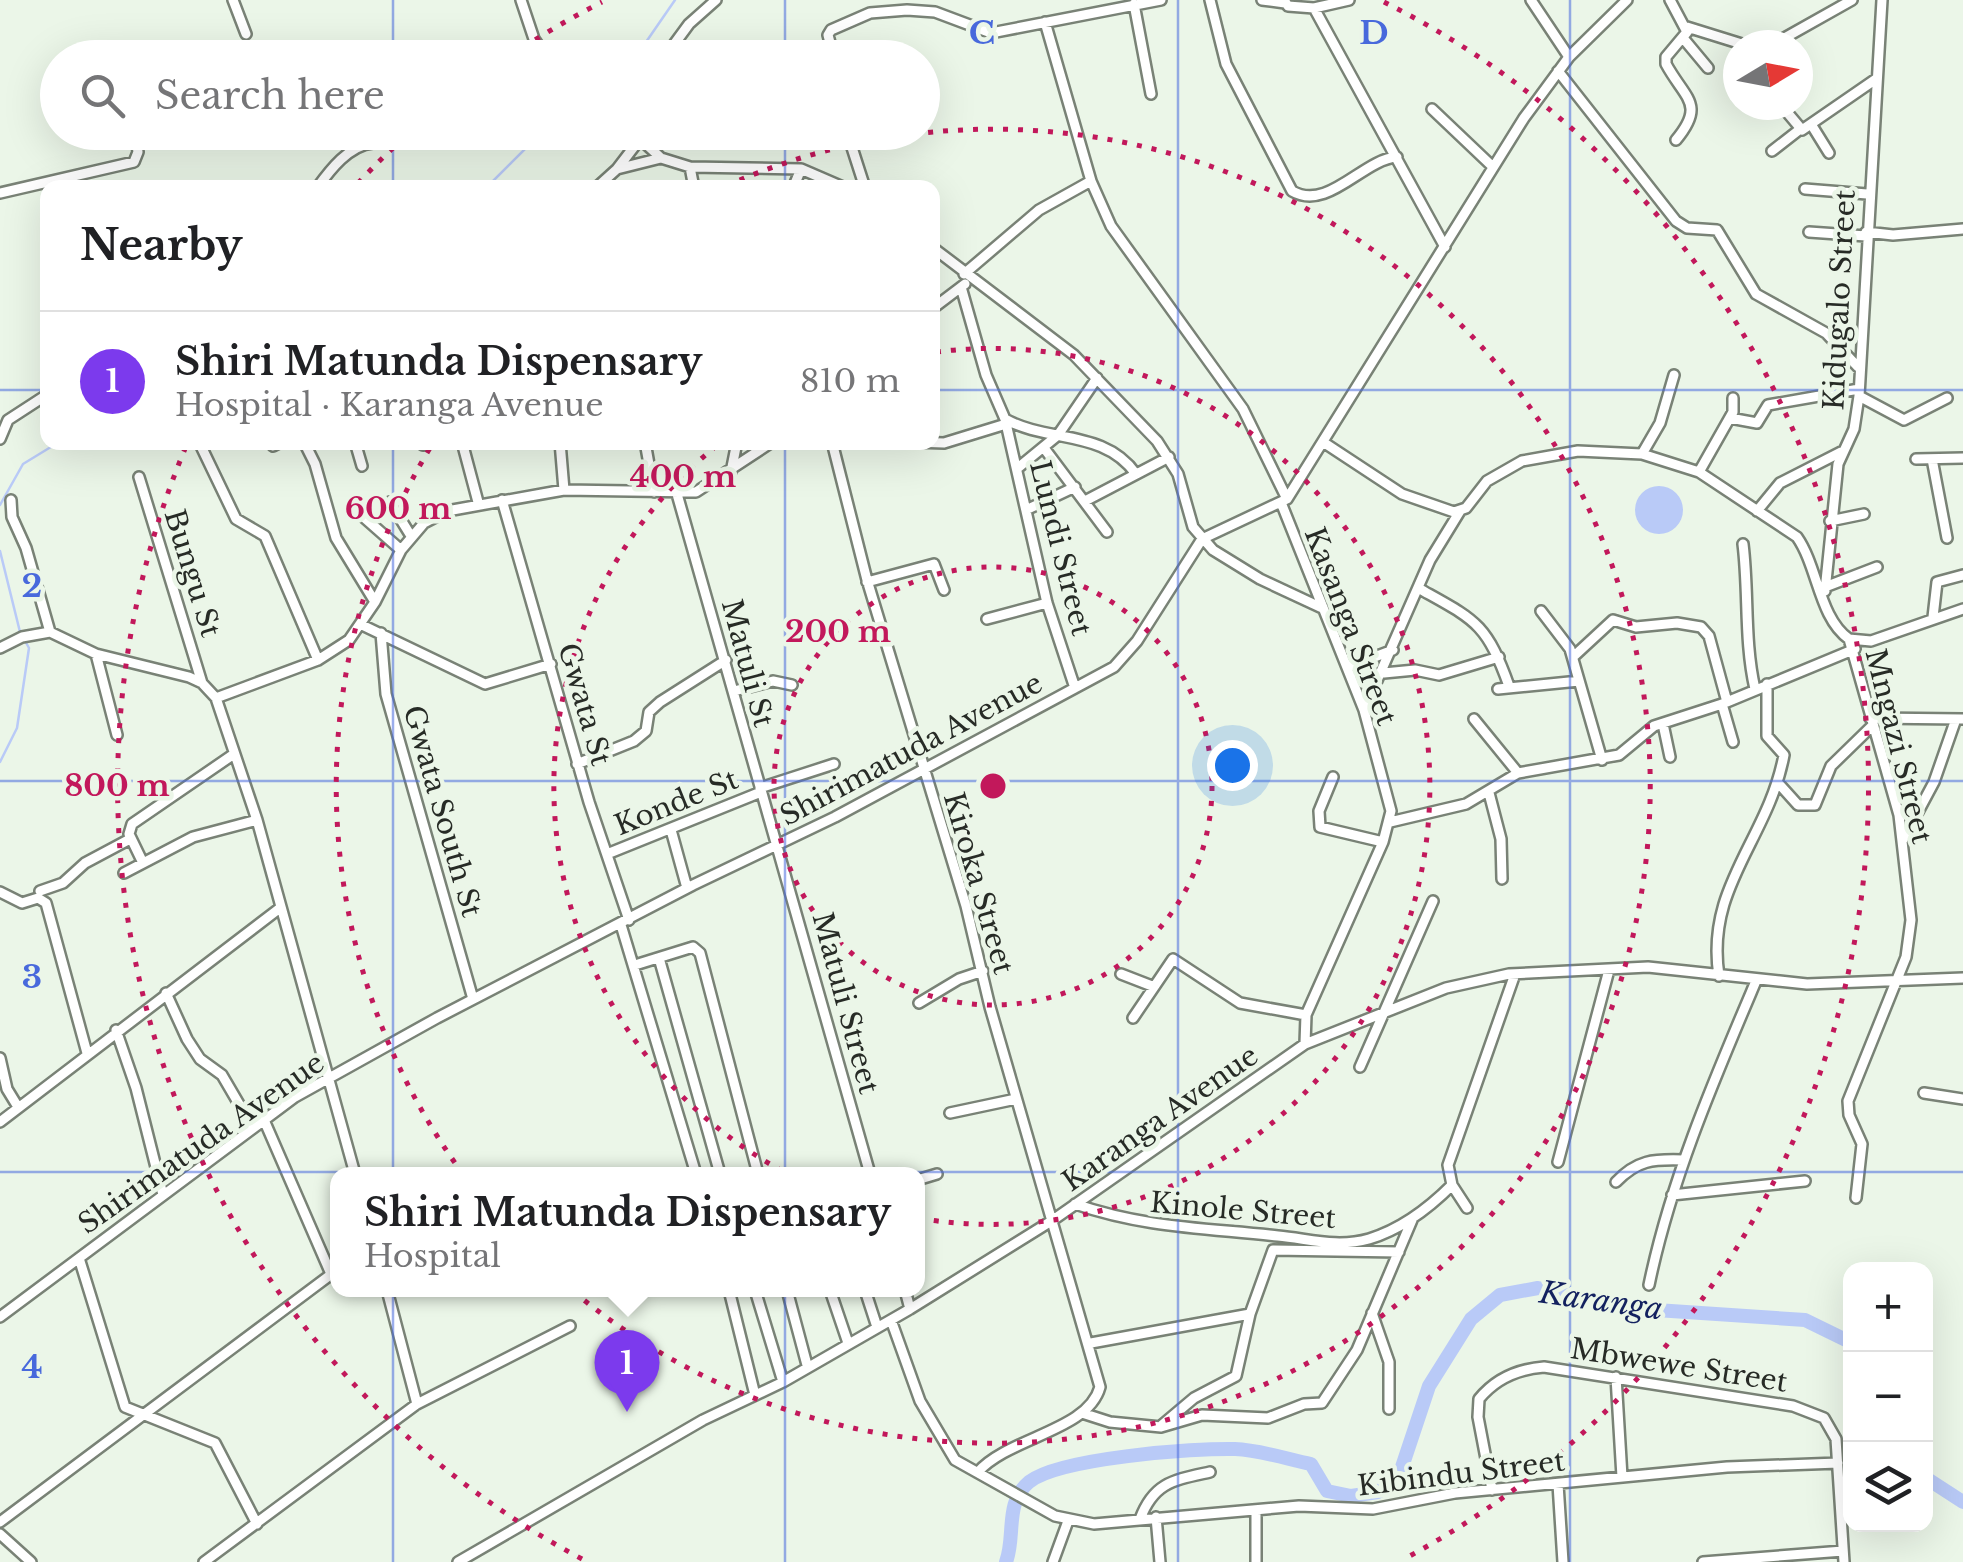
<!DOCTYPE html>
<html lang="en">
<head>
<meta charset="utf-8">
<style>
	body { margin:0; font-family:"Libre Baskerville",serif; background:#f6f6f6; color:#202124 }
	.controls { position:absolute; right:30px; bottom:30px; display:grid; overflow:hidden; border-radius:20px; box-shadow:0 10px 40px #0002 }
	.controls button { width:90px; height:90px; display:grid; place-items:center; padding:0; border:0; border-bottom:2px solid #e0e0e0; background:#fff; color:#202124; font:50px sans-serif }
	.compass { position:absolute; left:1723px; top:30px; width:90px; height:90px; border-radius:50%; background:#fff; box-shadow:0 10px 40px #0002; rotate:80deg }
	.you { position:absolute; left:1232px; top:765px; width:35px; height:35px; margin:-25px; border:8px solid #fff; border-radius:50%; background:#1a73e8; box-shadow:0 0 0 15px #1a73e833 }
	.badge { display:grid; place-items:center; width:65px; height:65px; border-radius:50%; background:#7c3aed; color:#fff; font-size:32px; font-weight:700 }
	.pin { position:absolute; translate:-50% -82px; filter:drop-shadow(0 2px 5px #0008) }
	.pin::after { content:''; position:absolute; top:52px; width:35px; height:30px; background:inherit; clip-path:polygon(0 0,100% 0,50% 100%) }
	.popup { position:absolute; left:330px; top:1167px; width:595px; height:130px; box-sizing:border-box; display:grid; place-content:center; border-radius:20px; background:#fff; filter:drop-shadow(0 2px 8px #0005); font-size:32px; white-space:nowrap; color:#757577 }
	.popup b { font-size:38px; color:#202124 }
	.popup::after { content:''; position:absolute; left:50%; top:100%; margin-left:-20px; border:20px solid transparent; border-top-color:#fff }
	.list { margin:0; padding:0; list-style:none }
	h2 { display:flex; justify-content:space-between; align-items:center; height:130px; margin:0; padding:0 40px; font-size:42px }
	h2 small { font-size:32px; font-weight:400; color:#757577 }
	.list li { display:grid; grid-template-columns:65px 1fr auto; gap:30px; align-items:center; box-sizing:border-box; height:140px; padding:0 40px; border-top:2px solid #e0e0e0 }
	.list b { display:block; font-size:38px; white-space:nowrap }
	.list p { margin:0; font-size:32px; white-space:nowrap; color:#757577 }
	.list em { font-size:32px; font-style:normal; color:#757577 }
	.icon { flex:none; width:55px; height:55px; fill:none; stroke:currentColor; stroke-width:2; stroke-linecap:round; stroke-linejoin:round }
	.map { position:relative; flex:none; width:1963px; height:1562px; overflow:hidden }
	.search { position:absolute; background:#fff; box-shadow:0 10px 40px #0002; left:40px; top:40px; width:900px; height:110px; display:flex; align-items:center; gap:25px; box-sizing:border-box; padding:0 35px; border-radius:55px; color:#757577; font-size:38px }
	.panel { position:absolute; background:#fff; box-shadow:0 10px 40px #0002; left:40px; top:180px; width:900px; height:270px; border-radius:20px }
	.map>svg:first-child { display:block }
	.water { fill:#b9caf7 }
	.lines { fill:none; stroke-linecap:round; stroke-linejoin:round }
	.stream { stroke:#b9caf7; stroke-width:2.5 }
	.river { stroke:#b9caf7; stroke-width:14 }
	.minor-casing { stroke:#798276; stroke-width:14 }
	.minor { stroke:#fff; stroke-width:9 }
	.grid { fill:none; stroke:#4869dc; stroke-width:2.5; stroke-opacity:0.55 }
	.ring { fill:none; stroke:#c2185b; stroke-width:5; stroke-dasharray:5 10 }
	.labels { text-anchor:middle; stroke-width:9; stroke-linejoin:round; paint-order:stroke }
	.street-label { font-size:28px; fill:#272b26; stroke:#ebf6e8 }
	.water-label { font-size:30px; font-style:italic; fill:#13215f; stroke:#ebf6e8 }
	.grid-label { font-size:32px; text-anchor:middle; font-weight:bold; fill:#4869dc; stroke:#ebf6e8; stroke-width:9; stroke-linejoin:round; paint-order:stroke }
	.centre { fill:#c2185b; stroke:#ebf6e8; stroke-width:5 }
	.ring-label { font-size:30px; text-anchor:middle; font-weight:bold; fill:#c2185b; stroke:#ebf6e8; stroke-width:9; stroke-linejoin:round; paint-order:stroke }
</style>
</head>
<body>
<div class="map">
<svg width="1963" height="1562" viewBox="0 0 1963 1562">
	<rect width="100%" height="100%" fill="#ebf6e8"/>
	<!-- water -->
	<path class="water" d="M1635 510a24 24 0 1 1 48 0a24 24 0 1 1-48 0Z"/>
	<g class="lines">
		<!-- stream -->
		<path class="stream" d="M 635,58 L 675,0
			M 486,188 L 542,132
			M 0,505 L 23,464 L 59,442
			M 0,551 L 20,632
			M 0,762 L 17,728 L 29,648 L 24,639"/>
		<!-- river -->
		<path class="river" d="M 1926,1478 L 1963,1502
			M 1006,1562 C 1016,1536 1004,1503 1029,1482 C 1059,1458 1194,1448 1235,1449 C 1260,1450 1287,1459 1311,1464 L 1327,1491 L 1351,1496 L 1378,1492 L 1400,1473 L 1429,1386 L 1471,1319 L 1500,1295 L 1538,1288 L 1641,1309 L 1805,1320 L 1850,1342"/>
		<defs>
			<path id="minor" d="M 233,0 L 246,34
				M 521,0 L 534,39 L 547,58
				M 1210,0 L 1226,64 L 1292,191 C 1328,212 1363,159 1397,157
				M 1262,0 L 1285,3
				M 1284,0 L 1288,6 L 1314,8 L 1349,0
				M 1531,0 L 1569,57
				M 1670,0 L 1687,32 L 1666,57 L 1666,64 C 1685,99 1706,104 1676,140
				M 1134,4 L 1151,94
				M 1314,8 L 1445,247
				M 1045,22 L 1091,181 L 1111,226 L 1243,409 L 1287,499
				M 1687,27 L 1745,45
				M 1683,38 L 1708,68
				M 1772,45 L 1852,0
				M 124,51 L 125,58
				M 664,58 L 689,24 L 716,0
				M 820,58 L 829,44
				M 834,58 L 828,35 L 831,30 L 870,13 L 907,10 L 935,12 L 991,33 L 1161,0
				M 1558,71 L 1676,221 L 1687,228 L 1717,230 L 1756,294 L 1826,333 L 1858,367
				M 1781,105 L 1802,130 L 1876,79
				M 1432,109 L 1493,167
				M 1811,124 L 1829,153
				M 633,132 L 661,158 L 690,167 L 801,169 L 845,188
				M 847,132 L 865,188
				M 761,143 L 778,132
				M 1772,151 L 1799,130
				M 690,167 L 694,188
				M 617,169 L 640,139
				M 317,188 C 330,170 349,145 373,143 C 391,142 403,143 419,132
				M 596,188 L 617,169 L 661,158
				M 793,188 L 801,169
				M 1805,189 L 1867,194
				M 0,193 L 134,162 L 138,152 L 135,132
				M 1809,232 L 1866,236
				M 1866,232 L 1893,235 L 1963,229
				M 932,247 L 1074,355 L 1157,441 L 1178,474 L 1193,527 L 1213,550 L 1260,579 L 1322,608
				M 964,274 L 1039,210 L 1091,181
				M 961,287 L 986,375 L 1005,419 C 1048,443 1104,429 1136,474
				M 932,309 L 965,284
				M 1859,396 L 1904,420 L 1947,398
				M 1730,418 L 1757,423 L 1768,405 L 1859,389
				M 1005,419 L 1047,603 L 1075,688
				M 0,439 L 8,420 L 48,394
				M 199,442 L 236,519 L 265,536 L 318,660
				M 304,442 L 315,464 L 336,538 L 375,602
				M 355,442 L 362,466
				M 422,442 L 423,445
				M 462,442 L 478,502
				M 560,442 L 564,490
				M 645,442 L 654,492
				M 832,442 L 867,580 L 966,906 L 990,1007 L 1100,1387 C 1088,1431 1009,1437 978,1472
				M 914,442 L 944,443 L 1006,424
				M 1323,442 L 1402,494 L 1454,512 L 1466,508 L 1487,481 L 1522,461 L 1578,451 L 1642,454 L 1699,472 L 1797,537 C 1818,567 1819,618 1849,639 L 1871,641 L 1963,609
				M 273,446 L 281,442
				M 1044,448 L 1107,532
				M 1642,454 L 1660,423 L 1674,375
				M 1916,459 L 1963,458
				M 1932,459 L 1947,538
				M 1019,467 L 1058,435 L 1097,378
				M 731,472 L 737,442
				M 1699,472 L 1733,412 L 1733,398
				M 139,477 L 202,683
				M 677,494 L 870,1174
				M 11,500 L 12,517 L 26,548 L 50,632 L 96,654 L 189,677 L 202,683 L 216,698 L 257,820 L 355,1174
				M 502,500 L 589,802 L 629,920
				M 1085,501 L 1169,457
				M 390,502 L 411,536
				M 1282,505 L 1364,710 L 1391,811 L 1383,842 L 1306,1015 L 1305,1044
				M 1028,509 L 1075,487
				M 1757,511 L 1780,483 L 1841,452
				M 359,513 L 401,550
				M 1830,521 L 1864,514
				M 1743,544 C 1749,593 1744,641 1755,689
				M 867,582 L 934,564 L 944,590
				M 1825,587 L 1877,567
				M 1418,588 C 1475,620 1486,622 1509,686
				M 1825,591 L 1838,464 L 1854,429 L 1859,396 L 1882,0
				M 1541,611 L 1570,649 L 1602,760
				M 1933,617 L 1937,582 L 1963,575
				M 987,619 L 1047,603
				M 362,625 L 485,684 L 551,664
				M 381,633 L 386,694 L 473,999
				M 1849,639 L 1899,815 L 1911,920 L 1906,957 L 1848,1101 L 1849,1115 L 1862,1144 L 1856,1198
				M 0,648 L 22,637 L 50,632
				M 96,654 L 117,735
				M 1573,657 L 1613,620 L 1636,627 L 1677,623 L 1701,627 L 1709,636 L 1727,702
				M 1348,667 L 1393,650
				M 1384,673 L 1415,670 L 1439,675 L 1499,657
				M 1498,689 L 1579,681
				M 734,691 L 773,681 L 792,685
				M 216,698 L 318,660 L 349,640 L 375,602 L 401,550 L 424,523 L 447,511 L 564,490 L 696,492 L 772,442
				M 1722,704 L 1733,742
				M 1364,710 L 1430,560 L 1460,511
				M 1870,718 L 1963,719
				M 1474,719 L 1518,773
				M 1663,724 L 1670,757
				M 577,764 L 634,741 L 646,731 L 649,712 L 660,702 L 726,660
				M 1333,777 L 1319,811 L 1320,827 L 1383,842
				M 1779,784 L 1798,805 L 1815,805 L 1831,766 L 1871,727
				M 760,788 L 834,764
				M 1489,793 L 1501,839 L 1502,879
				M 1390,822 L 1466,804 L 1518,773 L 1619,755 L 1654,726 L 1722,704 L 1855,649
				M 671,830 L 687,888
				M 1903,840 L 1934,782 L 1956,719
				M 607,854 L 761,792
				M 143,863 L 129,834 L 132,824 L 234,754
				M 124,873 L 193,837 L 257,820
				M 40,891 L 63,883 L 85,863 L 130,839
				M 0,892 L 22,903 L 38,898 L 46,903 L 87,1053
				M 621,925 L 696,1174
				M 659,958 L 720,1174
				M 635,965 L 693,947 L 700,953 L 758,1174
				M 1121,974 L 1152,986
				M 1719,976 C 1705,886 1768,840 1784,755 L 1767,736 L 1767,684
				M 166,993 L 187,1039 L 200,1059 L 222,1075 L 253,1128
				M 919,1003 L 959,979 L 983,971
				M 1133,1018 L 1173,959 L 1240,1003 L 1306,1015
				M 116,1030 L 136,1088 L 163,1195
				M 0,1058 L 7,1089 L 18,1107
				M 1360,1067 L 1433,901
				M 1924,1093 L 1963,1099
				M 950,1113 L 1016,1099
				M 264,1120 L 331,1274
				M 0,1122 L 280,908
				M 1558,1162 L 1609,970
				M 917,1180 L 937,1174
				M 1616,1182 C 1637,1160 1653,1159 1683,1160
				M 1672,1195 L 1805,1181
				M 1075,1204 C 1145,1228 1206,1228 1278,1236 C 1310,1239 1337,1248 1369,1239 C 1402,1229 1428,1209 1452,1185
				M 1467,1208 L 1452,1185 L 1448,1165 L 1515,974
				M 79,1258 L 125,1407 L 215,1443 L 257,1524
				M 1649,1285 C 1671,1179 1714,1080 1756,981
				M 387,1290 L 417,1404
				M 729,1290 L 755,1395
				M 755,1290 L 783,1382
				M 787,1290 L 807,1365
				M 830,1290 L 848,1343
				M 865,1290 L 877,1327
				M 905,1290 L 910,1309
				M 1372,1313 L 1389,1362 L 1389,1409
				M 0,1317 L 295,1097 L 437,1018 L 693,885 L 835,817 L 1114,667 L 1137,641 L 1202,539 L 1287,499 L 1524,118 L 1569,57 L 1627,0
				M 891,1320 L 920,1401 L 955,1460 L 1055,1516 L 1094,1524 L 1299,1506 L 1373,1509 L 1455,1493 L 1727,1467 L 1838,1463
				M 1091,1343 L 1250,1314
				M 1616,1377 L 1622,1477
				M 1082,1413 L 1110,1422 L 1161,1427 L 1202,1415 L 1268,1418 L 1304,1404 L 1322,1403 L 1357,1350 L 1412,1220
				M 1162,1425 L 1194,1398 L 1236,1376 L 1250,1314 L 1273,1250 L 1399,1252
				M 1558,1484 L 1563,1562
				M 1492,1490 L 1478,1417 L 1479,1399 C 1496,1378 1518,1369 1544,1367 L 1793,1406 L 1824,1418 L 1836,1439 L 1844,1562
				M 1256,1510 L 1256,1562
				M 1156,1517 L 1160,1562
				M 1140,1519 C 1154,1482 1174,1480 1210,1472
				M 0,1522 L 337,1270
				M 0,1534 L 31,1562
				M 204,1562 L 417,1404 L 570,1326
				M 458,1562 L 703,1420 L 783,1382 L 910,1309 L 1053,1220 L 1305,1044 L 1446,988 L 1509,974 L 1648,967 L 1807,984 L 1963,978
				M 1053,1562 L 1068,1521
				M 1703,1562 L 1843,1551"/>
		</defs>
		<!-- minor casing -->
		<use href="#minor" class="minor-casing"/>
		<!-- minor -->
		<use href="#minor" class="minor"/>
	</g>
	<!-- grid -->
	<path class="grid" d="M 393,0 L 393,58M 785,0 L 785,58M 1178,0 L 1178,1562M 1570,0 L 1570,1562M 393,132 L 393,188M 785,132 L 785,188M 0,390 L 48,390M 932,390 L 1963,390M 393,442 L 393,1562M 785,442 L 785,1562M 0,781 L 1963,781M 0,1172 L 1963,1172"/>
	<!-- distance rings -->
	<g class="ring">
		<circle cx="993" cy="786" r="219"/>
		<path d="M936 352A438 438 0 1 1 720 443"/>
		<path d="M726 186A657 657 0 1 1 433 443"/>
		<path d="M582 1559A876 876 0 0 1 187 444M358 183A876 876 0 0 1 407 135M510 56A876 876 0 0 1 602 2M1384 2A876 876 0 0 1 1404 1559"/>
	</g>
	<g class="labels">
		<!-- street labels -->
		<g class="street-label">
			<text transform="translate(1839 300) rotate(-87)" y="10">Kidugalo Street</text>
			<text transform="translate(1061 548) rotate(76)" y="10">Lundi Street</text>
			<text transform="translate(193 573) rotate(73)" y="10">Bungu St</text>
			<text transform="translate(1351 626) rotate(69)" y="10">Kasanga Street</text>
			<text transform="translate(748 663) rotate(75)" y="10">Matuli St</text>
			<text transform="translate(585 704) rotate(74)" y="10">Gwata St</text>
			<text transform="translate(1899 746) rotate(76)" y="10">Mngazi Street</text>
			<text transform="translate(911 749) rotate(-28)" y="10">Shirimatuda Avenue</text>
			<text transform="translate(676 802) rotate(-22)" y="10">Konde St</text>
			<text transform="translate(443 811) rotate(74)" y="10">Gwata South St</text>
			<text transform="translate(979 883) rotate(74)" y="10">Kiroka Street</text>
			<text transform="translate(846 1003) rotate(75)" y="10">Matuli Street</text>
			<text transform="translate(1160 1118) rotate(-35)" y="10">Karanga Avenue</text>
			<text transform="translate(201 1143) rotate(-35)" y="10">Shirimatuda Avenue</text>
			<text transform="translate(1243 1210) rotate(5)" y="10">Kinole Street</text>
			<text transform="translate(1679 1365) rotate(9)" y="10">Mbwewe Street</text>
			<text transform="translate(1461 1473) rotate(-7)" y="10">Kibindu Street</text>
		</g>
		<!-- water labels -->
		<g class="water-label">
			<text transform="translate(1601 1301) rotate(8)" y="10">Karanga</text>
		</g>
	</g>
	<g class="grid-label">
		<text x="982" y="44">C</text>
		<text x="1374" y="44">D</text>
		<text x="32" y="597">2</text>
		<text x="32" y="988">3</text>
		<text x="32" y="1378">4</text>
	</g>
	<circle cx="993" cy="786" r="15" class="centre"/>
	<g class="ring-label">
		<text x="683" y="487">400 m</text>
		<text x="398" y="519">600 m</text>
		<text x="838" y="642">200 m</text>
		<text x="117" y="796">800 m</text>
	</g>
</svg>
<div class="controls">
<button>+</button>
<button>−</button>
<button><svg class="icon" aria-label="layers" viewBox="0 0 24 24"><path d="M12 4l9 5-9 5-9-5zM3 14l9 5 9-5"/></svg></button>
</div>
<svg class="compass" viewBox="-18 -18 36 36"><path d="M0-13l5 13h-10z" fill="#e53935"/><path d="M0 13l5-13h-10z" fill="#757577"/></svg>
<div class="you"></div>
<div class="pin badge" style="left:627px;top:1412px">1</div>
<div class="popup"><b>Shiri Matunda Dispensary</b>Hospital</div>
<div class="search"><svg class="icon" aria-label="search" viewBox="0 0 24 24"><circle cx="10" cy="10" r="6"/><path d="M15 15l6 6"/></svg>Search here</div>
<section class="panel">
<h2>Nearby<small></small></h2>
<ul class="list">
<li><span class="badge">1</span><div><b>Shiri Matunda Dispensary</b><p>Hospital · Karanga Avenue</p></div><em>810 m</em></li>
</ul>
</section>
</div>
</body>
</html>
